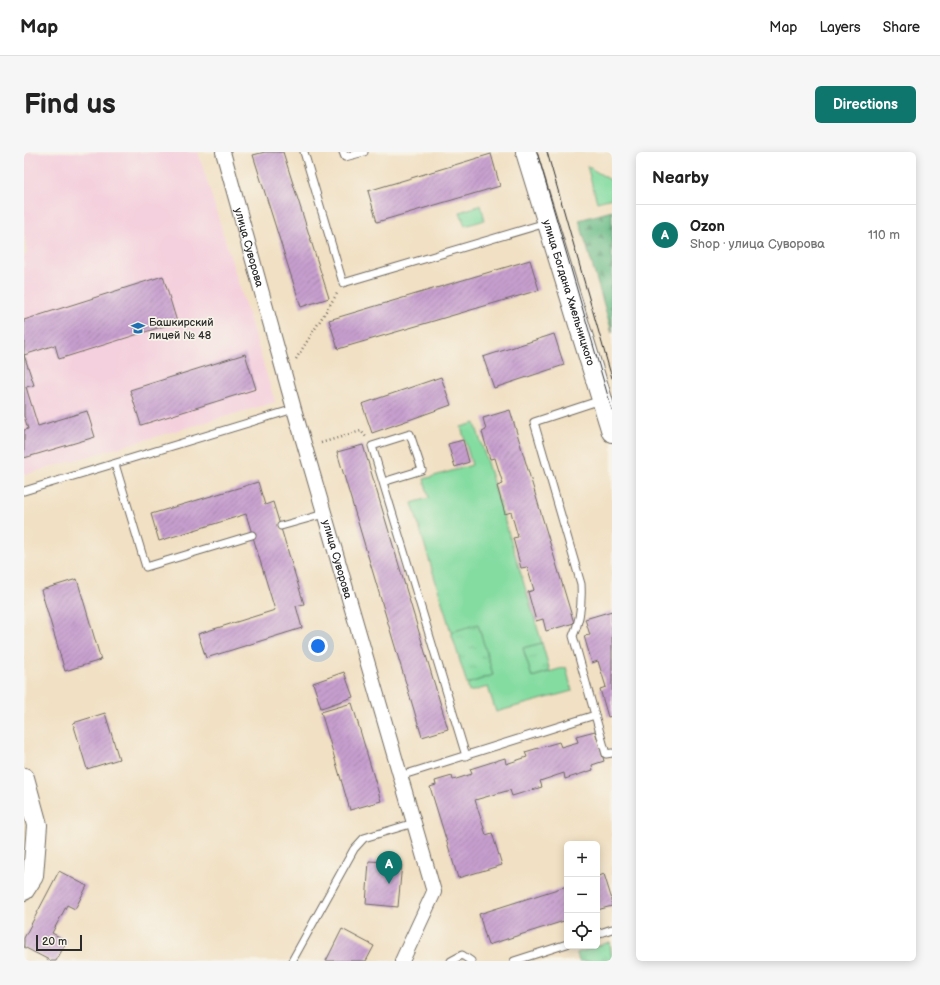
<!DOCTYPE html>
<html lang="en">
<head>
<meta charset="utf-8">
<style>
	body { margin:0; font-family:"Balsamiq Sans",sans-serif; background:#f6f6f6; color:#222 }
	.controls { position:absolute; right:12px; bottom:12px; display:grid; overflow:hidden; border-radius:6px; box-shadow:0 2px 10px #0003 }
	.controls button { width:36px; height:36px; display:grid; place-items:center; padding:0; border:0; border-bottom:1px solid #e0e0e0; background:#fff; color:#222; font:20px sans-serif }
	.scale { position:absolute; left:12px; bottom:10px; width:46px; box-sizing:border-box; padding-left:4px; border:2px solid #2b2b2b; border-top:0; font-size:11px; line-height:14px; white-space:nowrap; color:#2b2b2b; -webkit-text-stroke:3px #f7f3e8; paint-order:stroke }
	.you { position:absolute; left:294px; top:494px; width:14px; height:14px; margin:-10px; border:3px solid #fff; border-radius:50%; background:#1a73e8; box-shadow:0 0 0 6px #1a73e833 }
	.badge { display:grid; place-items:center; width:26px; height:26px; border-radius:50%; background:#0f766e; color:#fff; font-size:13px; font-weight:700 }
	.pin { position:absolute; translate:-50% -33px; filter:drop-shadow(0 1px 2px #0008) }
	.pin::after { content:''; position:absolute; top:21px; width:14px; height:12px; background:inherit; clip-path:polygon(0 0,100% 0,50% 100%) }
	.list { margin:0; padding:0; list-style:none }
	h2 { display:flex; justify-content:space-between; align-items:center; height:52px; margin:0; padding:0 16px; font-size:17px }
	h2 small { font-size:13px; font-weight:400; color:#767676 }
	.list li { display:grid; grid-template-columns:26px 1fr auto; gap:12px; align-items:center; box-sizing:border-box; height:60px; padding:0 16px; border-top:1px solid #e0e0e0 }
	.list b { display:block; font-size:15px; white-space:nowrap }
	.list p { margin:0; font-size:13px; white-space:nowrap; color:#767676 }
	.list em { font-size:13px; font-style:normal; color:#767676 }
	.icon { flex:none; width:22px; height:22px; fill:none; stroke:currentColor; stroke-width:2; stroke-linecap:round; stroke-linejoin:round }
	.map { position:relative; flex:none; width:588px; height:809px; overflow:hidden; border-radius:6px }
	header { display:flex; align-items:center; gap:24px; box-sizing:border-box; height:56px; padding:0 20px; background:#fff; border-bottom:1px solid #e0e0e0 }
	header strong { font-size:19px }
	nav { display:flex; gap:22px; margin-inline-start:auto; font-size:14px }
	.intro { display:flex; align-items:center; justify-content:space-between; box-sizing:border-box; height:96px; padding:0 24px }
	h1 { margin:0; font-size:28px }
	.button { padding:10px 18px; border-radius:6px; background:#0f766e; color:#fff; font-size:14px; font-weight:700 }
	main { display:flex; gap:24px; padding:0 24px }
	aside { flex:1; background:#fff; border-radius:6px; box-shadow:0 2px 10px #0003 }
	.map>svg:first-child { display:block }
	.built { fill:#f4cfdd }
	.grass { fill:#84dca1; stroke:#588466 }
	.forest { fill:url(#forest-firs); stroke:#4b7459 }
	.park { fill:url(#park-tufts); stroke:#588466 }
	.building { fill:url(#building-hatch) }
	.lines { fill:none; stroke-linecap:round; stroke-linejoin:round }
	.lane-casing { stroke:#706a60; stroke-width:9 }
	.street-casing { stroke:#706a60; stroke-width:16 }
	.secondary-casing { stroke:#706a60; stroke-width:22 }
	.path { stroke:#706a60; stroke-width:2.5; stroke-dasharray:1 3; stroke-linecap:butt }
	.lane { stroke:#fff; stroke-width:7 }
	.street { stroke:#fff; stroke-width:14 }
	.secondary { stroke:#fff; stroke-width:20 }
	.tram { stroke:#2b2b2b; stroke-width:1 }
	.labels { text-anchor:middle; stroke-width:3.5; stroke-linejoin:round; paint-order:stroke }
	.street-label { font-size:11px; fill:#2b2b2b; stroke:#f7f3e8 }
	.poi-label { font-size:11px; fill:#2b2b2b; stroke:#f7f3e8; text-anchor:start }
</style>
</head>
<body>
<header>
<strong>Map</strong>
<nav><a>Map</a><a>Layers</a><a>Share</a></nav>
</header>
<div class="intro"><h1>Find us</h1><a class="button">Directions</a></div>
<main>
<div class="map">
<svg width="588" height="809" viewBox="0 0 588 809">
	<defs>
		<pattern id="forest-firs" width="22" height="20" patternUnits="userSpaceOnUse"><rect width="22" height="20" fill="#6bbc87"/><path d="M5 1l3.5 6h-7zM16 11l3.5 6h-7z" fill="#58996f"/></pattern>
		<pattern id="park-tufts" width="24" height="20" patternUnits="userSpaceOnUse"><rect width="24" height="20" fill="#84dca1"/><path d="M3 7l-1-3M5 7V3M7 7l1-3M15 17l-1-3M17 17v-4M19 17l1-3" fill="none" stroke="#72bd8b"/></pattern>
		<pattern id="building-hatch" width="6" height="6" patternUnits="userSpaceOnUse"><rect width="6" height="6" fill="#c79fcf"/><path d="M-1 1l2-2M0 6l6-6M5 7l2-2" fill="none" stroke="#a282a8"/></pattern>
	</defs>
	<rect width="100%" height="100%" fill="#f7f3e8"/>
	<filter id="ink" filterUnits="userSpaceOnUse"><feTurbulence type="fractalNoise" baseFrequency=".025" numOctaves="2"/><feDisplacementMap in="SourceGraphic" scale="8" xChannelSelector="R" yChannelSelector="G"/><feConvolveMatrix kernelMatrix="1 2 1 2 8 2 1 2 1" color-interpolation-filters="sRGB"/></filter>
	<filter id="wash" filterUnits="userSpaceOnUse"><feTurbulence type="fractalNoise" baseFrequency=".012" numOctaves="4" result="noise"/><feDisplacementMap in="SourceGraphic" scale="16" xChannelSelector="R" yChannelSelector="G"/><feGaussianBlur stdDeviation="0.9" result="paint"/><feColorMatrix in="noise" values="0 0 0 0 0 0 0 0 0 0 0 0 0 0 0 0 0 1.4 0 .05"/><feComposite in="paint" operator="in"/></filter>
	<g filter="url(#wash)">
		<rect width="100%" height="100%" fill="#f1e0c3"/>
		<!-- built -->
		<path class="built" d="M 0,0 L 174,0 L 251,250 L 0,323 L 0,103 L 3,102 L 0,80 Z"/>
		<!-- grass -->
		<path class="grass" d="M 563,14 L 588,29 L 588,46 L 573,50 Z
			M 451,271 L 518,491 L 499,496 L 508,525 L 542,515 L 548,539 L 472,560 L 464,535 L 445,540 L 443,532 L 469,523 L 454,473 L 427,480 L 388,351 L 405,346 L 400,327 L 448,313 L 437,275 Z"/>
		<!-- forest -->
		<path class="forest" d="M 588,59 L 588,180 L 555,68 Z"/>
		<!-- park -->
		<path class="park" d="M 457,53 L 461,68 L 441,74 L 436,60 Z
			M 454,472 L 469,523 L 443,532 L 427,480 Z
			M 518,491 L 526,519 L 508,525 L 499,496 Z
			M 586,790 L 588,809 L 555,809 L 553,801 Z"/>
		<g id="blocks">
			<!-- building -->
			<path class="building" d="M 241,0 L 259,0 L 305,146 L 277,155 L 229,3 Z
				M 467,2 L 476,34 L 353,70 L 344,39 Z
				M 506,108 L 515,138 L 314,197 L 305,168 Z
				M 139,124 L 153,170 L 35,207 L 31,193 L 0,203 L 10,233 L 2,235 L 14,274 L 63,259 L 71,285 L 0,306 L 0,278 L 4,277 L 0,264 L 0,168 Z
				M 530,182 L 540,213 L 470,236 L 459,205 Z
				M 221,202 L 232,237 L 117,273 L 106,238 Z
				M 417,225 L 427,253 L 348,281 L 338,252 Z
				M 486,258 L 550,471 L 522,479 L 519,467 L 512,469 L 504,440 L 510,438 L 503,415 L 497,416 L 489,386 L 494,385 L 487,360 L 481,362 L 473,334 L 479,332 L 471,306 L 466,307 L 458,280 L 462,278 L 459,266 Z
				M 439,288 L 445,310 L 431,315 L 424,292 Z
				M 339,293 L 424,577 L 398,585 L 313,300 Z
				M 234,330 L 241,353 L 249,350 L 280,452 L 272,454 L 278,476 L 182,506 L 174,482 L 251,458 L 222,362 L 135,389 L 127,362 Z
				M 53,427 L 77,508 L 41,519 L 17,438 Z
				M 588,459 L 588,564 L 584,565 L 576,537 L 582,535 L 574,509 L 568,511 L 560,484 L 566,483 L 561,467 Z
				M 320,520 L 329,545 L 297,556 L 289,531 Z
				M 328,551 L 357,649 L 326,658 L 297,560 Z
				M 81,561 L 95,607 L 63,617 L 49,571 Z
				M 571,579 L 580,609 L 568,613 L 569,618 L 541,627 L 540,621 L 516,629 L 518,635 L 488,644 L 486,638 L 451,648 L 462,683 L 468,681 L 478,713 L 434,726 L 406,635 L 412,633 L 411,629 L 428,624 L 429,628 L 448,622 L 446,617 L 481,606 L 482,612 L 503,605 L 501,600 L 535,590 L 537,595 L 554,590 L 552,584 Z
				M 345,709 L 378,711 L 374,755 L 342,752 Z
				M 35,719 L 63,734 L 51,757 L 43,753 L 28,781 L 43,789 L 32,809 L 27,809 L 0,795 L 0,786 Z
				M 580,722 L 588,748 L 588,754 L 573,758 L 573,725 Z
				M 543,734 L 543,768 L 464,793 L 455,762 Z
				M 318,777 L 350,794 L 342,809 L 302,809 Z"/>
		</g>
	</g>
	<g filter="url(#ink)">
		<use href="#blocks" fill-opacity="0" stroke="#706a60" stroke-width="1"/>
		<g class="lines">
			<defs>
				<path id="lane" d="M 280,0 L 319,131 L 522,71
					M 319,0 L 321,5 L 340,0
					M 91,312 L 122,415 L 228,383
					M 359,330 L 398,318 L 386,282 L 348,294 L 442,604
					M 0,339 L 270,257
					M 257,374 L 300,362
					M 571,563 L 582,602 L 588,601
					M 376,624 L 571,563 L 549,484 C 557,467 558,450 557,432 L 510,270 L 577,248
					M 573,782 L 588,777
					M 268,809 L 330,697 L 340,686 L 390,671
					M 427,809 L 438,803 L 447,809
					M 490,809 L 543,792"/>
				<g id="street">
					<path id="s1" d="M 199,0 L 270,257 L 410,740 L 378,809"/>
				</g>
				<g id="secondary">
					<path id="s2" d="M 502,0 L 588,280"/>
					<path d="M 0,626 L 13,673 L 9,724 L 0,738"/>
				</g>
			</defs>
			<!-- lane casing -->
			<use href="#lane" class="lane-casing"/>
			<!-- street casing -->
			<use href="#street" class="street-casing"/>
			<!-- secondary casing -->
			<use href="#secondary" class="secondary-casing"/>
			<!-- path -->
			<path class="path" d="M 272,207 L 314,140
				M 297,291 L 337,279 L 342,285"/>
			<!-- lane -->
			<use href="#lane" class="lane"/>
			<!-- street -->
			<use href="#street" class="street"/>
			<!-- secondary -->
			<use href="#secondary" class="secondary"/>
			<!-- tram -->
			<path class="tram" d="M 513,0 L 588,258
				M 523,0 L 588,226"/>
		</g>
	</g>
	<!-- icons -->
	<defs>
		<symbol id="school-bare" viewBox="-9 -9 18 18"><path d="M0-5L7-2L0 1L-7-2ZM-4 1L0 2.5L4 1V4Q0 6-4 4Z" fill="#1f6fb2" stroke="#f7f3e8" stroke-width="2.5" paint-order="stroke"/></symbol>
	</defs>
	<g fill-rule="evenodd">
		<use href="#school-bare" x="104" y="166" width="20" height="20"/>
	</g>
	<g class="labels">
		<!-- street labels -->
		<g class="street-label">
			<text dy="4" stroke="none"><textPath href="#s1" startOffset="99">улица Суворова</textPath></text>
			<text dy="4" stroke="none"><textPath href="#s2" startOffset="147">улица Богдана Хмельницкого</textPath></text>
			<text dy="4" stroke="none"><textPath href="#s1" startOffset="423">улица Суворова</textPath></text>
		</g>
		<!-- poi labels -->
		<g class="poi-label">
			<text x="125" y="174">Башкирский<tspan x="125" dy="13">лицей № 48</tspan></text>
		</g>
	</g>
</svg>
<div class="controls">
<button>+</button>
<button>−</button>
<button><svg class="icon" aria-label="locate" viewBox="0 0 24 24"><circle cx="12" cy="12" r="6"/><path d="M12 2v4M12 18v4M2 12h4M18 12h4"/></svg></button>
</div>
<div class="scale">20 m</div>
<div class="you"></div>
<div class="pin badge" style="left:365px;top:732px">A</div>
</div>
<aside>
<h2>Nearby<small></small></h2>
<ul class="list">
<li><span class="badge">A</span><div><b>Ozon</b><p>Shop · улица Суворова</p></div><em>110 m</em></li>
</ul>
</aside>
</main>
</body>
</html>
